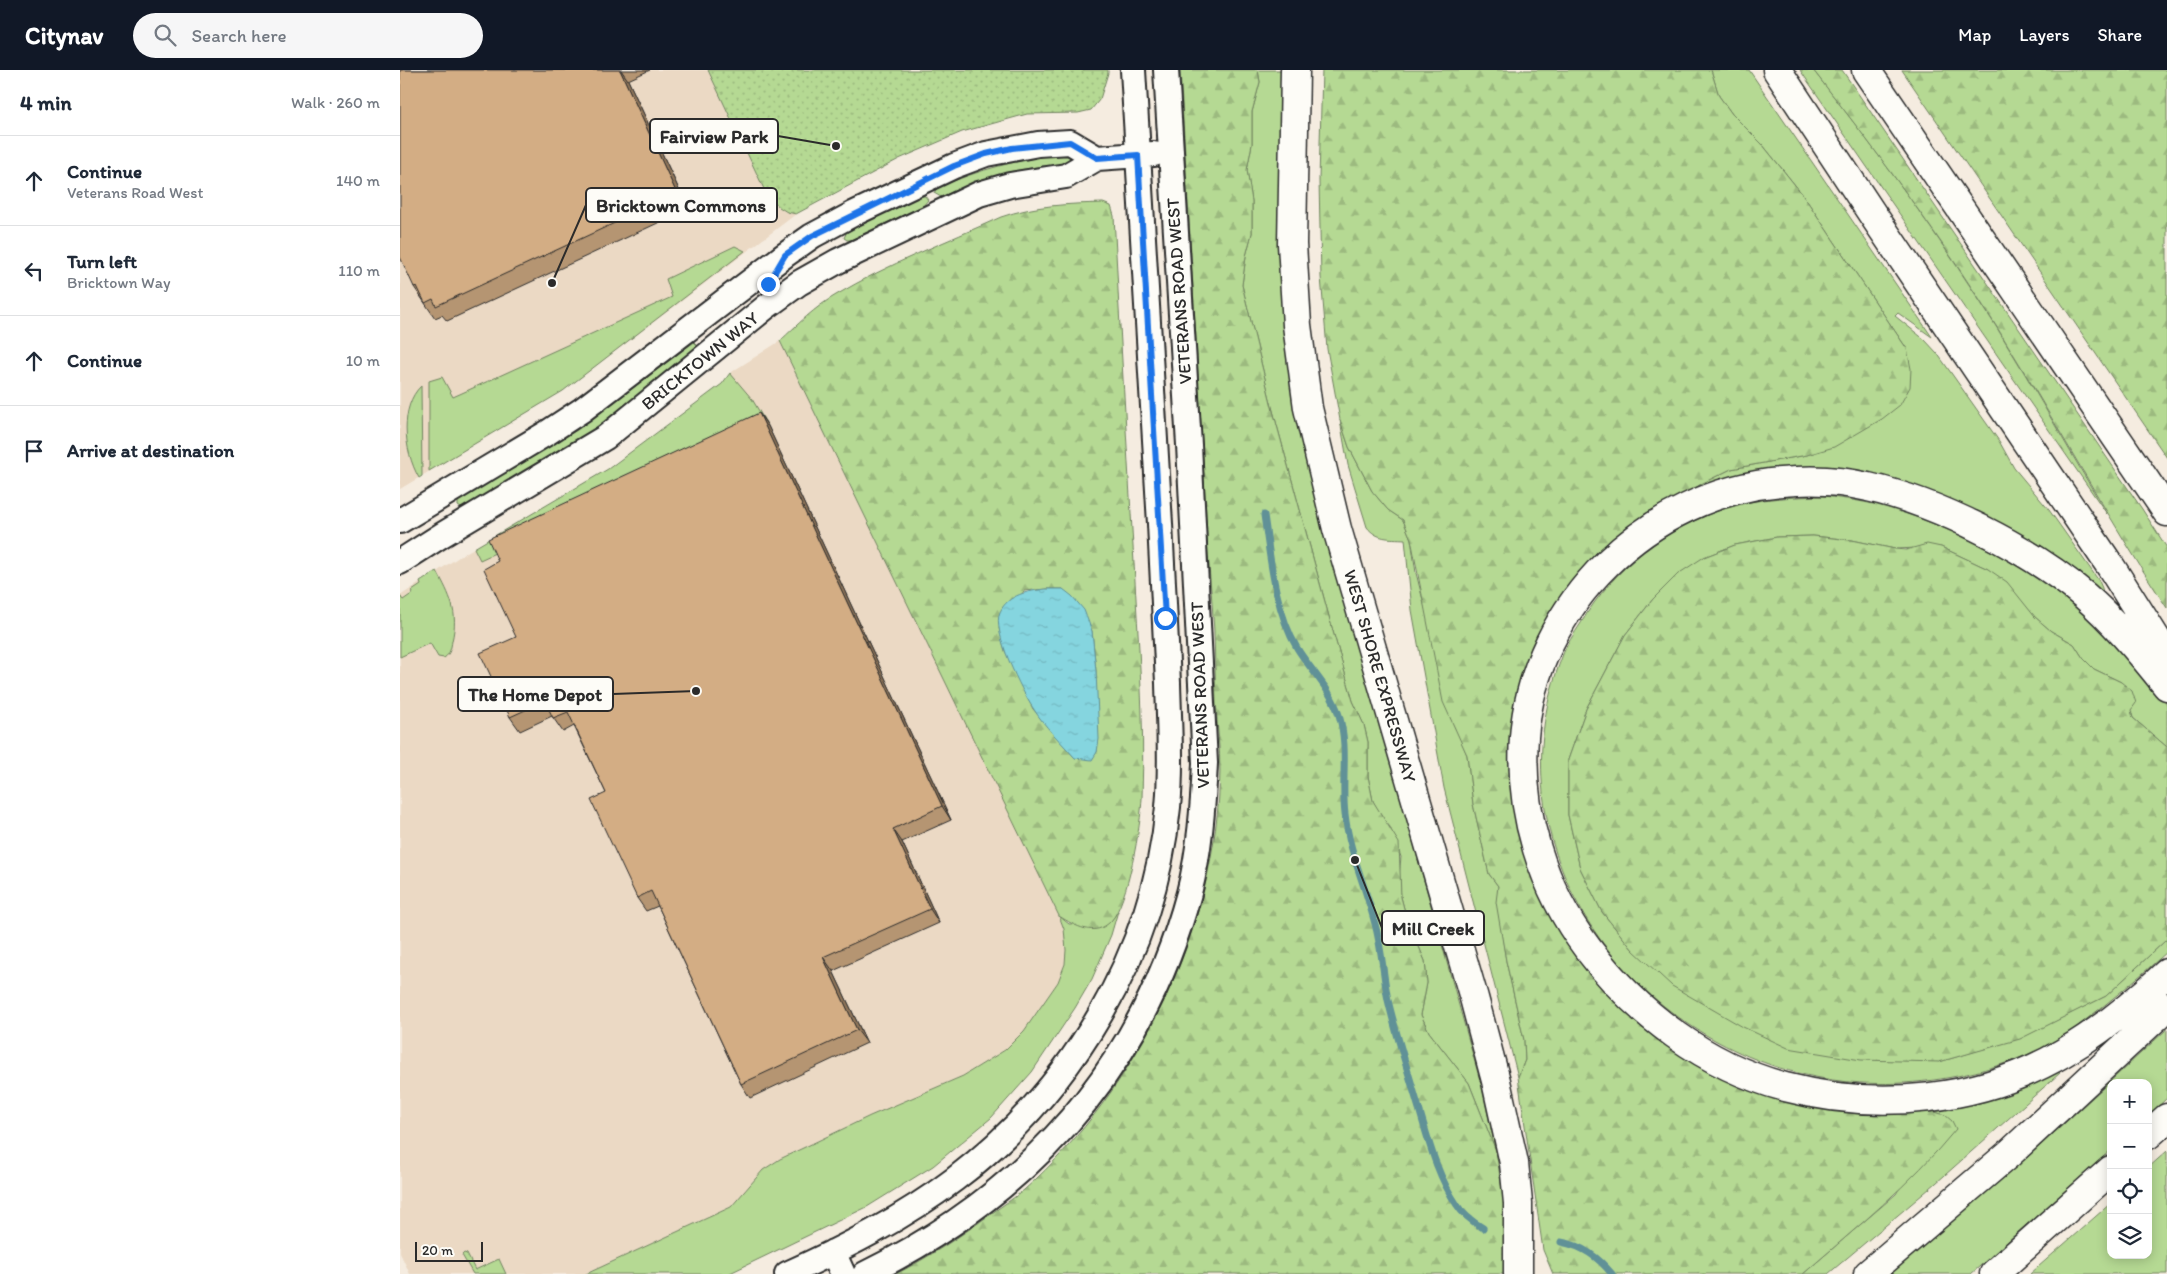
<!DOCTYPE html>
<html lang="en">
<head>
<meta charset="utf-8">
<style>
	body { margin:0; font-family:Itim,sans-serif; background:#f6f6f7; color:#1f2937 }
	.controls { position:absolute; right:15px; bottom:15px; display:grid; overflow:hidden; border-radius:10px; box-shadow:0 2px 12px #0003 }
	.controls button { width:45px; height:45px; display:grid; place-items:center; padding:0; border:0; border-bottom:1px solid #e0e1e3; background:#fff; color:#1f2937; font:25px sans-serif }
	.scale { position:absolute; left:15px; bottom:12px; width:68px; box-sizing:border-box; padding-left:5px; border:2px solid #2b2b2b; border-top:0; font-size:14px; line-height:18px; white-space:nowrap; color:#2b2b2b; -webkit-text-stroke:4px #fdfcf7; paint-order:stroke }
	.stop { position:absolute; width:15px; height:15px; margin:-11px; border:4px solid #1a73e8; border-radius:50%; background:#fff }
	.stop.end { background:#1a73e8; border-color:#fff; box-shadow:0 1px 5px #0008 }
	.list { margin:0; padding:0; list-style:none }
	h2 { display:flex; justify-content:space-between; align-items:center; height:65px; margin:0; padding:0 20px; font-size:21px }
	h2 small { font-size:16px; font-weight:400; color:#747a83 }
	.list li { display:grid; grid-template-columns:32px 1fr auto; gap:15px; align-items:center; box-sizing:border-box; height:90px; padding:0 20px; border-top:1px solid #e0e1e3 }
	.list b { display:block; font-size:19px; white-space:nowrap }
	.list p { margin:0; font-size:16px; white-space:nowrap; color:#747a83 }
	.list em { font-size:16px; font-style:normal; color:#747a83 }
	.icon { flex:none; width:28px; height:28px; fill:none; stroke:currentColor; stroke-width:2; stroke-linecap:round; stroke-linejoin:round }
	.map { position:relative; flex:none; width:1767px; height:1204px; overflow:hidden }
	header { display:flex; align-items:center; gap:30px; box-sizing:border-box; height:70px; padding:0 25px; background:#111827; color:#fff }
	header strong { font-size:24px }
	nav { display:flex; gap:28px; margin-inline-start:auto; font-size:18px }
	.search { width:350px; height:45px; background:#f6f6f7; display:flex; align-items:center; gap:12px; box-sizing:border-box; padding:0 18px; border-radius:28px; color:#747a83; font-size:19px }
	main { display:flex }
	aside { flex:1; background:#fff }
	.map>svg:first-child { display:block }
	.built { fill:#ebd9c4 }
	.grass { fill:#b5d993; stroke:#70825f }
	.forest { fill:url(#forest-firs); stroke:#70825f; fill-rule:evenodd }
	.park { fill:url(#park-dots); stroke:#70825f }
	.water { fill:url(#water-ripples); stroke:#619197 }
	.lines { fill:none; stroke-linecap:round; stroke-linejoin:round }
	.stream { stroke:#619197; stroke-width:7 }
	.minor-casing { stroke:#2b2b2b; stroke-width:28 }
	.highway-casing { stroke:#2b2b2b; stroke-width:31 }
	.minor { stroke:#fdfcf7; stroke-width:24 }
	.highway { stroke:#fdfcf7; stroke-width:28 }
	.wall { fill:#b59572; stroke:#2b2b2b }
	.shaded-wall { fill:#94795c; stroke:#2b2b2b }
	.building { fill:#d3ad84; stroke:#2b2b2b }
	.route { stroke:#1a73e8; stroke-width:6 }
	.labels { text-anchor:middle; stroke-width:4.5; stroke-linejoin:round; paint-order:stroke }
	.street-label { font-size:18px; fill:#2b2b2b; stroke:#fdfcf7 }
	.leader { fill:none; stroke:#2b2b2b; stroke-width:2 }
	.callout-dot { fill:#2b2b2b; stroke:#fdfcf7; stroke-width:2 }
	.callout { fill:#fdfcf7; stroke:#2b2b2b; stroke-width:2 }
	.callout-label { font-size:19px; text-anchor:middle; font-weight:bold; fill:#2b2b2b }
</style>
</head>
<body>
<header>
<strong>Citynav</strong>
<div class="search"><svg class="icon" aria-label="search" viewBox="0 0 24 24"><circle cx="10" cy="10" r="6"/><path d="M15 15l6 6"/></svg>Search here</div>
<nav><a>Map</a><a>Layers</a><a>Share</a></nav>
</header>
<main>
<aside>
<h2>4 min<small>Walk · 260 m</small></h2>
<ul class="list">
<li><svg class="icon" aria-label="ahead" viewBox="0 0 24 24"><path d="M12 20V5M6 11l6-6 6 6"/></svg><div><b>Continue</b><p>Veterans Road West</p></div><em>140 m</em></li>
<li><svg class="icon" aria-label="left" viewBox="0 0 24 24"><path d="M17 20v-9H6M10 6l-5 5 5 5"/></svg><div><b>Turn left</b><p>Bricktown Way</p></div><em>110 m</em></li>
<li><svg class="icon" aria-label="ahead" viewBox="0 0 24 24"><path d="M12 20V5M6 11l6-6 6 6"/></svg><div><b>Continue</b></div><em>10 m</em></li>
<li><svg class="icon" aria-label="arrive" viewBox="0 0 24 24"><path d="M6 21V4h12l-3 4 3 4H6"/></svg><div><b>Arrive at destination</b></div></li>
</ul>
</aside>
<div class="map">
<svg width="1767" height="1204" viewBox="0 0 1767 1204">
	<defs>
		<pattern id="forest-firs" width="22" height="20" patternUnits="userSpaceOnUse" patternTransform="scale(1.25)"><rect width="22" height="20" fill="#b5d993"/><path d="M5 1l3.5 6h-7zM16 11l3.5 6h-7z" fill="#9cba7f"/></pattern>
		<pattern id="park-dots" width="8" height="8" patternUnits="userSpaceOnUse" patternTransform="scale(1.25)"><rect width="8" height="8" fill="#b5d993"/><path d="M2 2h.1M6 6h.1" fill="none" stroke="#9cba7f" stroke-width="1.8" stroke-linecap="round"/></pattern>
		<pattern id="water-ripples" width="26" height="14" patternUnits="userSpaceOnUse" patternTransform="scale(1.25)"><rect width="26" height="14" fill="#85d5df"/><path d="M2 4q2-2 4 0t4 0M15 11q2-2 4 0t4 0" fill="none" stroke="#73b7c0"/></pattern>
	</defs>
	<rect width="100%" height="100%" fill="#f5ece0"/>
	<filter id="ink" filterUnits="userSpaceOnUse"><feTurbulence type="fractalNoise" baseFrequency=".02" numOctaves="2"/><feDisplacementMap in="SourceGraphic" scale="10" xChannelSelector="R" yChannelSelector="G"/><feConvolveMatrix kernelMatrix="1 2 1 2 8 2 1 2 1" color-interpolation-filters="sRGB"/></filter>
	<g filter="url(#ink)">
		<!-- built -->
		<path class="built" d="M 0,0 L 308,0 L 364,119 L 387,142 L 396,144 L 163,321 L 0,419 Z
			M 380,271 L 659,846 L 664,859 L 666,880 L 665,894 L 658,912 L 624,961 L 605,980 L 563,1006 L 470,1046 L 380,1089 L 363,1100 L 331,1137 L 186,1204 L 10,1204 L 0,1183 L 0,526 L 62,485 L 208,399 L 322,314 L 330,303 Z"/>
		<!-- grass -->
		<path class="grass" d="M 858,0 L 883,0 L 880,150 L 983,664 L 1081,1014 L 1096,1081 L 1069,1013 L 1029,962 L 1021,945 L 1027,913 L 1025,891 L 1006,846 L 1001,827 L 999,807 L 1001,787 L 990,757 L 980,745 L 973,731 L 968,706 L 968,672 L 964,655 L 953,631 L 934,565 L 872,337 L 842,215 L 846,186 L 852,163 L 852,131 L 847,100 L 852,74 L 852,42 L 860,12 Z
			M 1311,0 L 1349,0 L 1532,267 L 1498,243 L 1495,246 L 1525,270 L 1537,283 L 1599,371 L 1614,398 L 1649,440 L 1699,511 L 1702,518 L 1703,524 L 1509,418 L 1279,429 L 1301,414 L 1331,399 L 1407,385 L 1482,349 L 1507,279 L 1403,125 L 1362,74 L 1332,44 L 1319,26 Z
			M 1400,0 L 1413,0 C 1479,83 1541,169 1597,258 C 1635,319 1670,382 1707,444 Z
			M 666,83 L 674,88 L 666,95 L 642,96 L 608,102 L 577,111 L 541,127 L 534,123 L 537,118 C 579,99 621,89 666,83 Z
			M 521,126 L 525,126 L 528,130 L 523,136 L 451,170 L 447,170 L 444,168 L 447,161 Z
			M 335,176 L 345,181 L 163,321 L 29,401 L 29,311 L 42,307 L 53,327 L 62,323 L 272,227 L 266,209 Z
			M 294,272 L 298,276 L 295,282 L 191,361 L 65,437 L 61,438 L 58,436 L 58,431 L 61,429 L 177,360 Z
			M 330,303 L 352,329 L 368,356 L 80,490 L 74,478 L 208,399 L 322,314 Z
			M 21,316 L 22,406 L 19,408 C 3,380 0,336 21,316 Z
			M 940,350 L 949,377 L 972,421 L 988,440 L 1003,450 L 1011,469 L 1016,503 L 1056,658 L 1067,685 L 1073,734 L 1089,804 L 1098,816 L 1097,832 L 1106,891 L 1124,970 L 1125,990 L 1118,1007 L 1044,718 L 1012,540 L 1005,469 C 989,468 977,470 967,457 L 948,395 Z
			M 1424,426 C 1439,428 1454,430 1469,433 C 1563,455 1675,522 1737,596 C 1746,606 1763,623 1767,635 C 1767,645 1767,666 1767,677 L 1733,648 L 1721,612 L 1694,599 L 1683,588 L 1674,574 L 1651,561 L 1635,547 L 1620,530 L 1588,499 L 1541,477 L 1495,479 L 1452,470 L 1413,466 L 1377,467 L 1335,475 L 1304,487 L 1253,529 L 1225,565 L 1186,639 L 1168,690 L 1168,745 L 1180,798 L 1202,842 L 1233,880 L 1539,992 L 1620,968 L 1706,926 L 1767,869 L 1767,882 C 1740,906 1712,930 1683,952 C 1673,960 1663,969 1652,974 C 1565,1016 1463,1027 1371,995 C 1203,937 1094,760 1162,587 C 1166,575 1174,564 1181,553 C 1213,498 1267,457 1329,437 C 1360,428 1392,427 1424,426 Z
			M 37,501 C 50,526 59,542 52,571 C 51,578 50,584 44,588 L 38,587 L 30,573 L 0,587 L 0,526 L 3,530 L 13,523 L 12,521 L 21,515 L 20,512 Z
			M 718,841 L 711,865 L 692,909 L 675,938 L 632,1002 L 591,1048 L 533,1096 L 467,1137 L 328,1204 L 186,1204 L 331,1137 L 363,1100 L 380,1089 L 470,1046 L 563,1006 L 605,980 L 624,961 L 658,912 L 665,894 L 666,880 L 664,859 L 659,846 L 669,854 L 710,852 Z
			M 1767,959 L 1767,1028 L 1748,1046 L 1748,1013 L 1711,1013 L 1711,1080 L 1571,1204 L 1490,1204 L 1630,1085 Z
			M 1656,1000 L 1660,1003 L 1536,1113 L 1428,1204 L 1403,1204 L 1496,1124 L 1545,1045 L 1531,1041 L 1563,1034 Z
			M 1767,1081 L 1767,1204 L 1630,1204 L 1711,1133 L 1711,1185 L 1748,1185 L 1748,1098 Z
			M 64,1183 L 67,1184 L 75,1200 L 99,1189 L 106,1204 L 73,1204 L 62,1185 Z"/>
		<!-- forest -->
		<path class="forest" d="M 780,0 L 858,0 L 860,12 L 852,42 L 852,74 L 847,100 L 852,131 L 852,163 L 846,186 L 842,215 L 872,337 L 934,565 L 953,631 L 964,655 L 968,672 L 968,706 L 973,731 L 999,773 L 1001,827 L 1006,846 L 1025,891 L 1027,913 L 1021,945 L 1029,962 L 1069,1013 L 1096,1081 L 1104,1132 L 1105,1204 L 496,1204 C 529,1187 561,1166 592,1143 C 602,1136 614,1128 624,1120 C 740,1017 817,856 820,701 C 820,679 817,656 816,634 C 815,610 815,585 814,561 C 812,523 807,485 806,447 C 798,298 789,149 780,0 Z
			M 922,0 L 1311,0 L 1319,26 L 1332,44 L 1362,74 L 1403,125 L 1507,279 L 1511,299 L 1510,317 L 1500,335 L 1482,349 L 1434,377 L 1407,385 L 1331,399 L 1301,414 L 1279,429 L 1203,483 L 1115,659 L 1184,895 L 1413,1036 L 1458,1043 L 1500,1044 L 1531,1041 L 1545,1045 L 1552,1051 L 1556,1059 C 1511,1114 1456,1158 1403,1204 L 1153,1204 L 1143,1180 L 1118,1007 L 1125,990 L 1124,970 L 1106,891 L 1096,832 L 1098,816 L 1089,804 L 1073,734 L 1067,685 L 1043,632 L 1011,469 L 1003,450 L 988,440 L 972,421 L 949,377 L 940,350 L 927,279 L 921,207 L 919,110 Z
			M 1413,0 L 1442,0 L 1742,439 L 1767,478 L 1767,538 C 1707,447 1656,352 1598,259 C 1542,169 1479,84 1413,0 Z
			M 1502,0 L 1767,0 L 1767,388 Z
			M 703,133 L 711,136 L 714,146 C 720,262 727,377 734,493 C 738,571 745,650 742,728 C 741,754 728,833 711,851 C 695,868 675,856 659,846 L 380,271 C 397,255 415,237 436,225 C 488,194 546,172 601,147 C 635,135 668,134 703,133 ZM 646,519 L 663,519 L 692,561 L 696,601 L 697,682 L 675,688 L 633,639 L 605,581 L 599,558 L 624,521 Z
			M 1413,466 L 1452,470 L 1495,479 L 1506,480 L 1527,474 L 1541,477 L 1588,499 L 1607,512 L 1635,547 L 1651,561 L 1674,574 L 1683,588 L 1694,599 L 1721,612 L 1732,621 L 1736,633 L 1731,640 L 1733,648 L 1767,677 L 1767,869 L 1706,926 L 1620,969 L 1539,992 L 1461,990 L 1388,978 L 1343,957 L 1272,916 L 1233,880 L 1202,842 L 1180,798 L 1168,745 L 1168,690 L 1186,639 L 1225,565 L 1253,529 L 1278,504 L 1304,487 L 1335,475 L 1377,467 Z"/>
		<!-- park -->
		<path class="park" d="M 308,0 L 708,0 L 708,3 L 700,29 L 691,40 L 678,43 L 627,44 L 562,62 L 499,89 L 396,144 L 387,142 L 379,137 L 364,119 Z"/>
		<!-- water -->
		<path class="water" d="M 646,519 L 663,519 L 672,526 L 684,540 L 692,561 L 696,601 L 699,669 L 697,682 L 692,690 L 675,688 C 661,672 644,656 633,638 C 622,622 591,560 600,542 C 608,524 629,521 646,519 Z"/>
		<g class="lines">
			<!-- stream -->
			<path class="stream" d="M 864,445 C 870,487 875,541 897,578 C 911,601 931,619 939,645 C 949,678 941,711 945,744 C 949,782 966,817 975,854 C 982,879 983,905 988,930 C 996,964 1007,998 1017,1032 C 1028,1068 1036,1104 1057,1135 C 1063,1145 1073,1152 1083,1158
				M 1161,1172 C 1183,1176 1198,1187 1212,1204"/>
			<defs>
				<path id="minor" d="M 0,451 L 147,363 L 182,340 L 385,185 L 412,166 L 453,144 L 554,96 L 586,84 L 638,74 L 670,72 L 697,88
					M 0,492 L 42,465 L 206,367 L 366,237 L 399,213 L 438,191 L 579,124 L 610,115 L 666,106 L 697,88 L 754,84
					M 433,1182 L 443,1204
					M 387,1204 C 446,1177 504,1148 555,1109 C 672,1020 754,884 768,737 C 772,696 769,654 768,613 C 765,560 763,507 760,454 C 751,303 742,151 733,0
					M 465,1204 C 628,1124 741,1001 789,823 C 800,781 803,736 805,693 L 789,375 L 766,0"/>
				<path id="highway" d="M 895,0 L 892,174 L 897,255 L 908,338 L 937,459 L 1074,928 L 1096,1011 L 1114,1093 L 1118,1133 L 1118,1204
					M 1377,0 L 1473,145 L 1711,497 L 1767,586
					M 1466,0 L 1767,442
					M 1767,616 C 1742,584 1716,553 1685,526 C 1630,479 1539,433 1468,417 C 1440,410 1410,409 1381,412 C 1250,423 1134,533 1124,667 C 1119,743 1142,818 1188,879 C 1237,944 1306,996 1385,1017 C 1477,1041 1580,1032 1663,983 C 1701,961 1735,933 1767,903
					M 1748,1065 L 1767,1048
					M 1468,1204 L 1610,1083 L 1767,937
					M 1594,1204 L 1711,1100"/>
			</defs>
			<!-- minor casing -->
			<use href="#minor" class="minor-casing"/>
			<!-- highway casing -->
			<use href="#highway" class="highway-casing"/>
			<!-- minor -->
			<use href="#minor" class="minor"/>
			<!-- highway -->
			<use href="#highway" class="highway"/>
		</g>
		<!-- wall -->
		<path class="wall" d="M 0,0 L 250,0 L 228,10 L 288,139 L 47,251 L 42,245 L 35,248 L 14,217 Z
			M 359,343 L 368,356 L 551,750 L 502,772 L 539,853 L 433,901 L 467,973 L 350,1028 L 341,1014 L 258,836 L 246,841 L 237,828 L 206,723 L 174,656 L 163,662 L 152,646 L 120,661 L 110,647 L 116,567 Z"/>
		<!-- shaded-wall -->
		<path class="shaded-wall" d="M 220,0 L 221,0 L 228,10 L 288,139 L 277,124 Z
			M 359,343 L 368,356 L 551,750 L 542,736 Z
			M 493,759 L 502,772 L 539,853 L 530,839 Z
			M 423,887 L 433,901 L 467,973 L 457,960 Z"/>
		<!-- building -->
		<path class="building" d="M 0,0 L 220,0 L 277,124 L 36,236 L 33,229 L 25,233 L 17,216 L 14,217 L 0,187 Z
			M 359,343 L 542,736 L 493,759 L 530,839 L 423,887 L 457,960 L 341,1014 L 251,821 L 237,828 L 191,730 L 206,723 L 168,642 L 153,648 L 145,631 L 110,647 L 80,583 L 116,567 L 84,499 L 98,491 L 88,469 Z"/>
	</g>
	<g class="lines" filter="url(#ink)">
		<!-- route -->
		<path class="route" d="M 368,214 L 385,185 L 412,166 L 554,96 L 586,84 L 612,78 L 670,72 L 697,88 L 738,85 L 765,548"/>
	</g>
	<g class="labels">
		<!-- street labels -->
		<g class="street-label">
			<text transform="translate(779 221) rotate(-94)" y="6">VETERANS ROAD WEST</text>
			<text transform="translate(300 291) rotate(-39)" y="6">BRICKTOWN WAY</text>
			<text transform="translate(980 606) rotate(74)" y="6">WEST SHORE EXPRESSWAY</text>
			<text transform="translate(800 625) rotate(-92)" y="6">VETERANS ROAD WEST</text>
		</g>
	</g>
	<!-- callouts -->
	<path class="leader" d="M436 76L378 66M152 213L186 135M296 621L213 624M955 790L982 858"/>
	<g class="callout-dot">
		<circle cx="436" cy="76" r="5"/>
		<circle cx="152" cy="213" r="5"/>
		<circle cx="296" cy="621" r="5"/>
		<circle cx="955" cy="790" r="5"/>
	</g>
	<g class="callout">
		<rect x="250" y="49" width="128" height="34" rx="5"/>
		<rect x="186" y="118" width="191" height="34" rx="5"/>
		<rect x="58" y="607" width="155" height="34" rx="5"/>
		<rect x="982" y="841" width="102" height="34" rx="5"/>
	</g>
	<g class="callout-label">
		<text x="314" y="73">Fairview Park</text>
		<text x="281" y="142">Bricktown Commons</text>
		<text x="135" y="631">The Home Depot</text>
		<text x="1033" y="865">Mill Creek</text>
	</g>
</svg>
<div class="controls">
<button>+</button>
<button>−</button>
<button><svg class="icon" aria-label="locate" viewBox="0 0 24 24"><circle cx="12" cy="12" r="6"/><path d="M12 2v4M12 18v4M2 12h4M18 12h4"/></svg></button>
<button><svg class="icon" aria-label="layers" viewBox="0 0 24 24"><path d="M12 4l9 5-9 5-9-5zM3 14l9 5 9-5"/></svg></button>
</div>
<div class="scale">20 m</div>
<div class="stop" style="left:765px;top:548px"></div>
<div class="stop end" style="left:368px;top:214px"></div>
</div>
</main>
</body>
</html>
